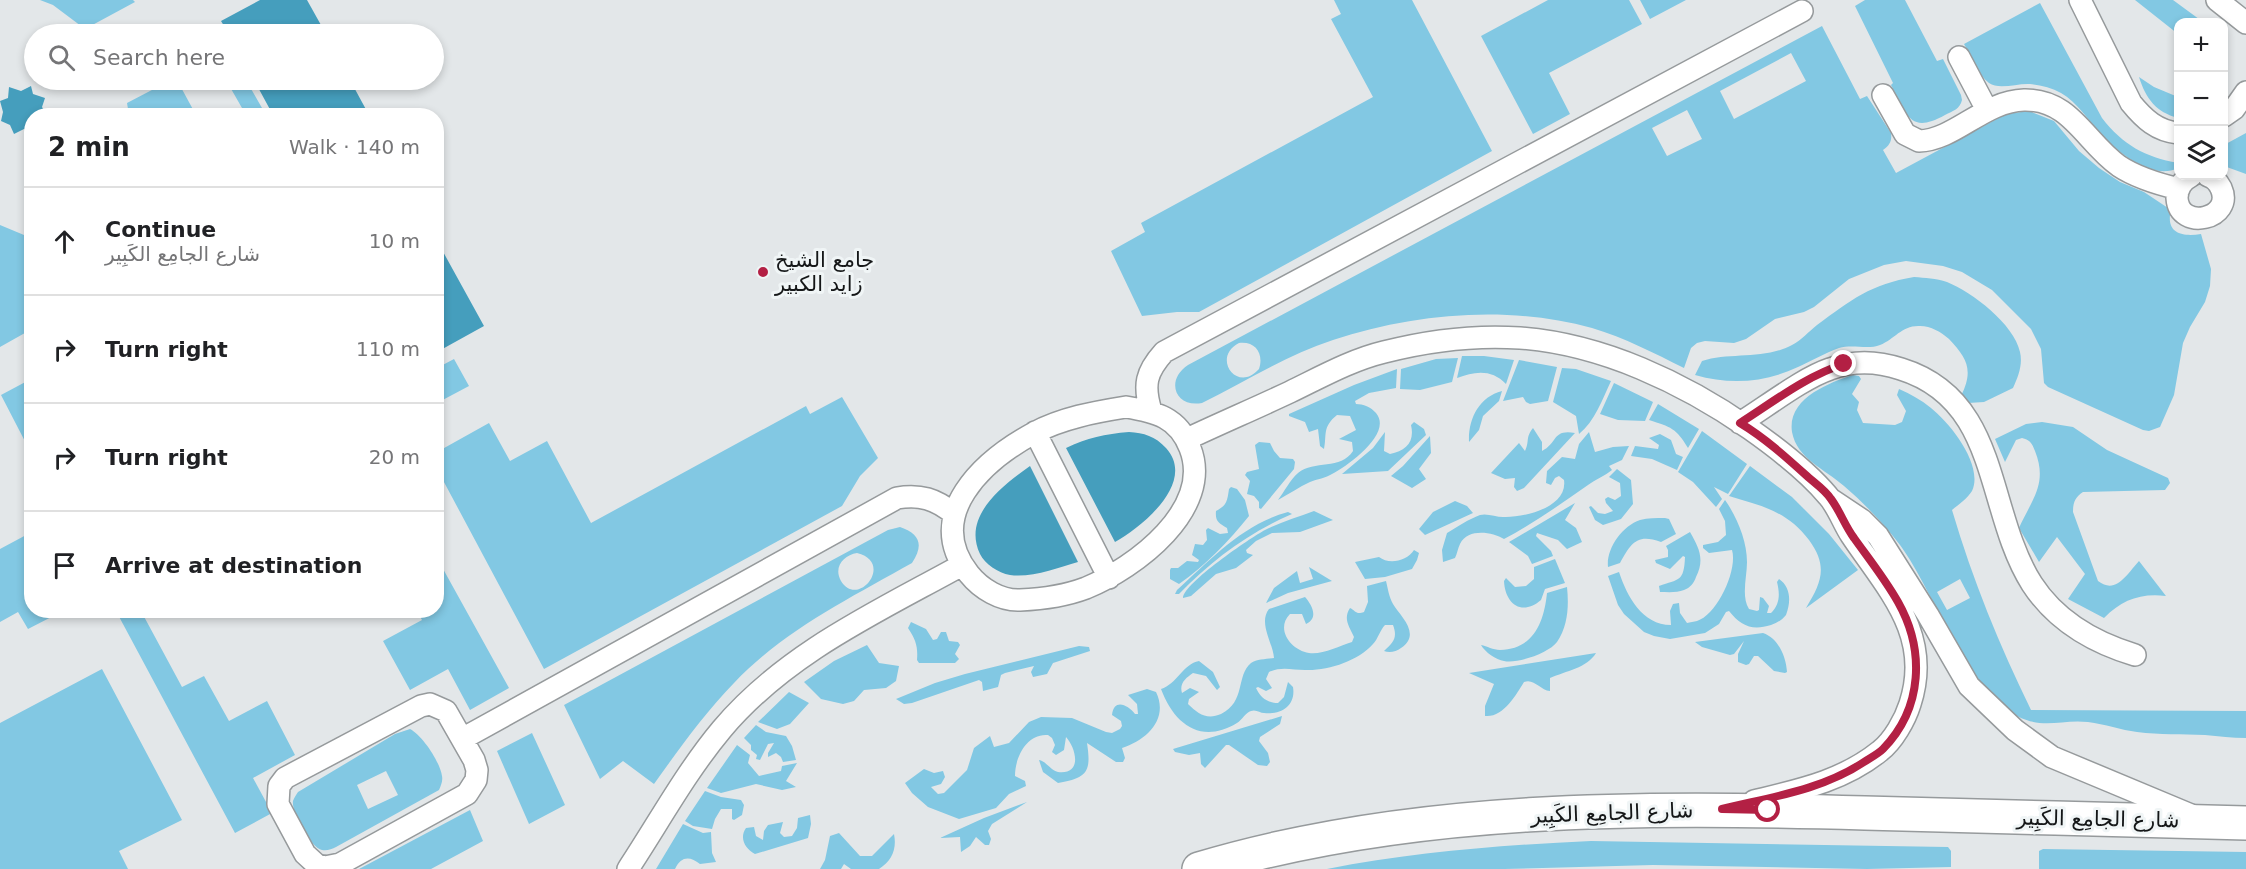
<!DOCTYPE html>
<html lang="en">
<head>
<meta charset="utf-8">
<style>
	body { margin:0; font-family:"DejaVu Sans",Cairo,sans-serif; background:#f2f2f2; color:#202124 }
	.controls { position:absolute; right:18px; top:18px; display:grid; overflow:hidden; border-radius:12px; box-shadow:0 3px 9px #0003 }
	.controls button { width:54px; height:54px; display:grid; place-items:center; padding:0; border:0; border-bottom:2px solid #e0e0e0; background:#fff; color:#202124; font:30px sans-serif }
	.stop { position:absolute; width:18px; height:18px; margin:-14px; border:4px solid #b32044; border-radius:50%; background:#fff }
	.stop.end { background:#b32044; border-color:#fff; box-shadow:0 2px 6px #0008 }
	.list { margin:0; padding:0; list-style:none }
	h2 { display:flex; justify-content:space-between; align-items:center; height:78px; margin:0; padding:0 24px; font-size:26px }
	h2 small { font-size:20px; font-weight:400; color:#757577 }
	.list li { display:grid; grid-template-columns:39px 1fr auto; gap:18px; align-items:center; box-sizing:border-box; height:108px; padding:0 24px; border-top:2px solid #e0e0e0 }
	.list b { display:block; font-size:22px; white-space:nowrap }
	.list p { margin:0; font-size:20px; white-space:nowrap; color:#757577 }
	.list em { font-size:20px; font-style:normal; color:#757577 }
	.icon { flex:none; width:33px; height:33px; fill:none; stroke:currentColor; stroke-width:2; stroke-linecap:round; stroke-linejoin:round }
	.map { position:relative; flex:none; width:2246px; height:869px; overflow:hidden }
	.search { position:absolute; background:#fff; box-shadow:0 3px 9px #0003; left:24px; top:24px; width:420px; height:66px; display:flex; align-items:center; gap:15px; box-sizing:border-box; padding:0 21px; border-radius:33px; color:#757577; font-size:22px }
	.panel { position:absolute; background:#fff; box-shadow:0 3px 9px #0003; left:24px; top:108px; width:420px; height:510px; border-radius:24px }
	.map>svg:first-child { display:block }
	.green { fill:#82c8e3; fill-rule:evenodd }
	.water { fill:#459ebd }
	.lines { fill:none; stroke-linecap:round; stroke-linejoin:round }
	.lane-casing { stroke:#969a9c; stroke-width:24 }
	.secondary-casing { stroke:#969a9c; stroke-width:36 }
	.lane { stroke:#fff; stroke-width:21 }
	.secondary { stroke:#fff; stroke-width:33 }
	.route { stroke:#b32044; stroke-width:8 }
	.poi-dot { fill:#b32044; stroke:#f0f5f6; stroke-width:2 }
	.labels { text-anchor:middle; stroke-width:6; stroke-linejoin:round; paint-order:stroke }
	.poi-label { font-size:21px; fill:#151718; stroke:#f0f5f6; text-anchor:start }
	.street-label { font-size:21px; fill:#151718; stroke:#f0f5f6 }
</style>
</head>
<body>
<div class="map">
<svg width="2246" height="869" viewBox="0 0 2246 869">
	<rect width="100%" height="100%" fill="#e3e7e9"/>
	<!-- green -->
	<path class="green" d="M 40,0 L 133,0 L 135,2 L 85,29 L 53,5 Z
		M 1334,0 L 1412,0 L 1492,151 L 1199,312 L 1177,312 L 1142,316 L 1111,251 L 1145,232 L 1141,223 L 1373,97 L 1331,19 L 1341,14 Z
		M 1548,0 L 1629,0 L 1642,24 L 1549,73 L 1570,114 L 1533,134 L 1481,36 Z
		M 1640,0 L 1686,0 L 1650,19 Z
		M 1865,0 L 1905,0 L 1937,61 L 1943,59 L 1961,95 L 1962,100 C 1960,109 1953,111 1945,115 C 1909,135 1907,114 1891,85 L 1893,83 L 1855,6 Z
		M 2135,0 L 2173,0 L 2203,22 L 2178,22 L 2178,34 Z
		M 2040,3 L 2102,118 C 2123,145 2145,157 2178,163 L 2178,168 C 2152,181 2117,152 2100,133 C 2088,120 2077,102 2061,93 C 2052,88 2041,85 2030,84 C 2018,83 1999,90 1989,83 C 1978,75 1971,56 1964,44 Z
		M 1822,26 L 1860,99 L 1867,96 L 1891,133 C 1892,141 1890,145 1883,150 L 1896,173 L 2006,114 L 2029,111 L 2054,121 L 2079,151 L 2099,168 L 2120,182 L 2144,192 L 2171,210 C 2165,234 2183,237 2201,234 L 2211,269 L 2210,286 L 2205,302 L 2190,327 L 2183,343 L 2174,395 L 2160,427 L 2149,431 L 2143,430 L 2048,387 L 2044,383 L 2041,349 L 2031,329 L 1992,290 L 1962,272 L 1943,266 L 1906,261 L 1884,265 L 1849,279 L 1814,307 L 1804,312 L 1775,319 L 1746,339 L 1734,343 L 1705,341 L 1697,343 L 1691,348 L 1684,368 C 1654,353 1625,338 1592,328 C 1509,305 1415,313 1333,340 C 1287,355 1244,382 1202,403 C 1175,408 1165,380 1188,365 ZM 1791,53 L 1806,81 L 1734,119 L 1720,91 ZM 1687,110 L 1702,139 L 1667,156 L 1652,128 ZM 1239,343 C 1256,341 1264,354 1259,369 C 1237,394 1211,357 1239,343 Z
		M 2139,77 L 2154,87 L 2178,97 L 2178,118 C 2156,112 2146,99 2139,77 Z
		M 171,80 L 177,80 L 196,115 L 129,115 L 127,103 Z
		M 226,80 L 246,80 L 266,115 L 246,115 Z
		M 2246,133 L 2246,174 L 2224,166 L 2224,145 Z
		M 0,225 L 24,235 L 31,235 L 32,329 L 0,347 Z
		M 1914,277 C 1925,278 1936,278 1947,282 C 1972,292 2014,324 2020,352 C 2023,365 2018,377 2013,388 L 1984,402 L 1968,403 L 1961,396 C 1974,370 1967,358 1949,339 C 1941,332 1931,326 1920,326 C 1902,325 1895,339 1880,345 C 1868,350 1853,344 1839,348 C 1825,353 1811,361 1798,367 C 1764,383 1730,385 1695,375 L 1702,361 C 1730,352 1764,360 1792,345 C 1802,340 1808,332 1817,325 C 1851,300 1871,284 1914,277 Z
		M 1462,356 L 1484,356 L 1514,360 L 1506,384 C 1492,369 1475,371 1457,378 Z
		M 1458,358 L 1452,382 L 1420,390 L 1400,389 L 1401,369 L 1436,359 Z
		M 454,359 L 469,386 L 437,403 L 437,368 Z
		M 1519,360 L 1557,367 L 1548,401 L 1530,404 L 1526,402 L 1523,397 L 1503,401 Z
		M 1562,368 L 1576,369 L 1611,381 C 1602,400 1595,421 1579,434 L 1576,416 L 1553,402 Z
		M 1397,369 L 1396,388 L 1369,393 L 1355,401 L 1356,404 C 1363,404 1371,407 1376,413 C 1393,433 1349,465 1332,474 C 1326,478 1317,479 1310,482 C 1299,487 1289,494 1278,500 C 1284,492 1290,480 1298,473 C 1314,460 1341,470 1353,451 L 1352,442 L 1339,439 L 1356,430 L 1350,416 L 1337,415 C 1322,427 1327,435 1324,449 L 1320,446 L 1318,429 L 1309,432 L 1305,422 L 1289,416 L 1289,414 L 1354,385 Z
		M 1853,375 L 1859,376 L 1861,379 L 1852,394 L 1859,402 L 1857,410 L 1863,423 L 1895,425 L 1902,422 L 1906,411 L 1897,395 L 1899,389 C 1911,394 1921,400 1931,408 C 1950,423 1984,465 1972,491 C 1967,499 1959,504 1952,510 C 1973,581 1999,644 2031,710 L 2246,711 L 2246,738 C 2232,738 2219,736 2205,735 C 2182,734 2160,735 2137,732 C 2121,730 2105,724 2088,722 C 2061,719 2044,730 2017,716 C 1963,686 1936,594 1900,545 C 1884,524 1864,503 1844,486 C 1825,469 1797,459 1792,432 C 1787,399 1828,383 1853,375 ZM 1960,579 L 1970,598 L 1947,610 L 1937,592 Z
		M 31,379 L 31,453 L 1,395 Z
		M 1614,383 L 1653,402 L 1645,421 L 1618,420 L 1600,414 Z
		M 1502,391 L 1499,401 L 1483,416 L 1479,430 L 1469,442 C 1468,419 1479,397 1502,391 Z
		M 842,397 L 878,458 L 860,476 L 842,506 L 544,669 L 437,469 L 437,452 L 489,423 L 510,461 L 547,441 L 591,523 L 806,406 L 810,414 Z
		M 1658,404 L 1699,429 L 1688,448 C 1676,428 1671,427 1649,420 Z
		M 1414,422 L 1424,429 L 1426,435 L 1388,471 L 1342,474 L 1373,448 L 1385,432 L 1384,451 L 1390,454 C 1406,451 1415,442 1411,425 Z
		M 2042,422 L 2073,427 L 2107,450 L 2168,478 L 2170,483 L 2165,490 L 2083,492 C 2075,497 2073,503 2073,512 L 2098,581 C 2116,595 2127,574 2139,561 L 2166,596 C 2140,593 2122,600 2104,618 L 2068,599 L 2085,574 L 2057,537 L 2039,562 L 2019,528 C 2032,499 2048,484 2035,451 C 2032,443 2030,440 2022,438 L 2016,440 L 2005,462 L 1995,439 L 2026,424 Z
		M 1533,428 L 1542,442 L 1542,451 C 1558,443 1552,429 1575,433 L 1524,488 L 1517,491 L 1514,487 L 1515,478 L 1505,479 L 1491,473 L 1519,443 L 1525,451 C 1530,441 1525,438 1533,428 Z
		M 1702,431 L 1747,464 L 1728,494 L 1714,487 L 1722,499 L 1716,507 L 1693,482 L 1678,472 Z
		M 1589,432 L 1595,452 L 1613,447 L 1629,446 L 1622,460 L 1609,466 L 1612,470 C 1605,476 1596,479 1588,485 C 1561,504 1534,523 1504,539 C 1492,532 1468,528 1460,544 C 1458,548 1457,554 1455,558 L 1443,562 L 1442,550 L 1447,533 C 1457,527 1469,519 1480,515 C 1487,513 1496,517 1503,517 C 1524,518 1568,507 1564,480 L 1559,476 L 1555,478 L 1551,485 L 1546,483 L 1547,471 L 1562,457 L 1575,459 L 1579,444 Z
		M 1660,434 L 1671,440 L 1676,454 L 1683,457 L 1677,470 L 1652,459 L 1631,456 L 1635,446 L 1658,449 L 1659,445 L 1649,438 Z
		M 1430,436 L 1431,453 L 1419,469 L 1426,479 L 1412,488 L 1391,476 L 1403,466 Z
		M 1259,442 L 1270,443 L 1274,451 L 1280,458 L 1293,459 L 1295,462 L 1294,469 L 1261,509 L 1259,508 L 1259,502 L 1254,496 L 1247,494 L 1250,481 L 1245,475 L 1247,472 L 1259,469 L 1255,445 Z
		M 1750,466 L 1792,497 L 1829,534 L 1858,570 L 1806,608 C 1822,582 1828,566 1809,540 C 1787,511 1762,506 1729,496 Z
		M 1617,469 L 1631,480 L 1633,504 L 1621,519 L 1603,525 L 1595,520 L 1589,507 L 1591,506 L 1598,513 L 1605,514 L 1613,511 L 1606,503 L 1605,499 L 1608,497 L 1615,500 L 1621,496 L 1620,483 L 1609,477 Z
		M 1231,487 L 1237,489 L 1245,500 L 1249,516 C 1229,541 1206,565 1179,584 L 1170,579 L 1170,570 L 1171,568 L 1178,568 L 1187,561 L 1198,562 L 1199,560 L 1192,555 L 1195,544 L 1203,545 L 1207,540 L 1206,530 L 1208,528 L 1220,534 L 1228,533 L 1227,528 C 1219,523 1215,522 1216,511 C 1227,505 1227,502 1229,489 Z
		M 1725,500 C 1737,517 1747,541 1747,562 C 1747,577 1741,596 1749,609 L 1757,611 L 1759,610 L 1760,597 L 1763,598 L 1769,606 L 1767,613 L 1771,613 C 1780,604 1780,594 1777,582 L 1779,579 C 1791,587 1791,602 1786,615 C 1782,620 1777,623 1771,625 C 1752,631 1741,626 1729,611 L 1726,612 L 1719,624 L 1705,633 L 1670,639 L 1654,636 L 1644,632 L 1624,614 L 1618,605 L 1608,576 L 1619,572 C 1627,596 1642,625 1671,625 L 1670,611 L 1673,604 L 1679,603 L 1680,613 L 1687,623 C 1690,622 1694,622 1697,621 C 1717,615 1738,570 1732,550 L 1709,553 L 1703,548 L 1703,545 L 1718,542 L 1726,535 L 1725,521 L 1719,509 Z
		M 1455,501 L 1467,506 L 1473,513 L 1425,535 L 1419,529 L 1433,512 Z
		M 1575,503 L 1565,520 L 1576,528 L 1582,542 L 1567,549 L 1558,540 L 1537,533 L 1536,536 L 1551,551 L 1553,556 L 1532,564 L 1528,556 L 1509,542 Z
		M 1314,511 L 1333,520 L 1300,532 L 1272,533 L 1256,541 L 1246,550 L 1247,553 L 1253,555 L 1236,568 L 1216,574 L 1191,596 L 1183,598 C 1184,583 1250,538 1265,530 C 1281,522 1298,517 1314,511 Z
		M 1288,512 L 1292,514 C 1248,533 1212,560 1179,594 L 1175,594 L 1177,590 C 1211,559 1243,524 1288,512 Z
		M 1665,518 L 1669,519 L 1676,534 L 1661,542 C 1637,533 1631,543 1620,563 L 1608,567 C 1606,549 1622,526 1640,520 C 1648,518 1656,518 1665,518 Z
		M 900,527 C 920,534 924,545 912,563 C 850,598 783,631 734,683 C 704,714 679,749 654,784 L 623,761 L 600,779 L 564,705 L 888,530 ZM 857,553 C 895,562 858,609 841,581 C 833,567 844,555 857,553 Z
		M 1690,532 C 1699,548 1705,559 1696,577 C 1694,583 1690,588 1684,590 C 1677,593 1667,592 1660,592 L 1659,586 C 1679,579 1684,582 1685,557 L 1683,556 L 1670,569 L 1656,563 L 1655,560 L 1668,557 L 1668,550 L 1666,546 Z
		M 28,534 L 32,541 L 32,610 L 63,611 L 28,629 L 18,612 L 0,622 L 0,549 Z
		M 1414,550 L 1419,553 L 1417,560 L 1412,569 L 1385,577 L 1365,579 L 1355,562 L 1379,557 C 1389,565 1407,561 1414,550 Z
		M 437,558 L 509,688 L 470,710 L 448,669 L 410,690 L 383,641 L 422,620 L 417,611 L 436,610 Z
		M 1555,559 L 1565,583 L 1545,589 L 1541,600 C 1521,617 1505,603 1504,581 L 1506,578 L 1515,587 L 1526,586 L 1534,579 L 1534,567 Z
		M 1309,567 L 1332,581 L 1288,593 L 1266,603 L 1274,588 L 1297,571 L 1300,583 L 1313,579 Z
		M 1386,581 C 1388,589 1389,597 1393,604 C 1400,616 1422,634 1401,648 C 1396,652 1389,653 1384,651 C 1393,643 1398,638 1393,625 L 1385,625 C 1380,630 1378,639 1373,644 C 1358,661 1328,671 1305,670 C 1292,670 1282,666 1269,672 L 1266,679 L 1272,688 L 1266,691 L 1258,687 L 1256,688 C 1260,697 1267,703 1278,703 L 1284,697 L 1288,682 L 1293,687 C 1296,705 1282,715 1264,713 C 1260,713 1256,709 1251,711 C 1246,712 1242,720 1237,723 C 1201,745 1174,724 1161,689 C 1177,684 1183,664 1199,661 L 1213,672 L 1220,687 L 1217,690 L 1206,676 L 1193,673 C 1186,678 1179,683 1182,693 L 1190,688 L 1199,692 L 1189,699 L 1188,704 C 1198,714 1207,720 1221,714 C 1246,702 1236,675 1251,663 C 1257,659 1267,659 1274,658 C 1273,643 1258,623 1269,609 L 1305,597 C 1312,605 1319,618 1306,624 L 1302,614 L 1290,614 C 1275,629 1291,650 1309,653 C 1322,655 1339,646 1352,642 L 1354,637 C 1349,626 1343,619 1350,608 C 1356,611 1356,615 1364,612 L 1368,602 L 1367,586 Z
		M 1567,587 C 1569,606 1568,626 1557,642 C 1549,653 1517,664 1504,661 C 1496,660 1485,652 1481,645 C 1487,646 1493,650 1500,650 C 1534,649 1544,622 1547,593 Z
		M 116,611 L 141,611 L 182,687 L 204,676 L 229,721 L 267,701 L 295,755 L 253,778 L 272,813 L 235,833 Z
		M 911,622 L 926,629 L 933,640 L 937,639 L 941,632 L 946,632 L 949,641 L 958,642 L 960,645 L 955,654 L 959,659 L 955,663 L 919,663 L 917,660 C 918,647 916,640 908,628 Z
		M 1763,633 C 1778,638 1786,656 1787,672 L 1785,673 L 1774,671 L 1758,656 L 1754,656 L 1749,664 L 1746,665 L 1738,662 L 1738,654 L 1744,641 L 1734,654 L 1730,655 L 1702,647 L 1695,642 Z
		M 867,645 L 879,663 L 899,666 L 896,681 L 886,688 L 864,690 L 854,701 L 843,704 L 821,699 L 804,682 L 834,661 Z
		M 1079,646 L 1089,647 L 1090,651 L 1053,663 L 1047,674 L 1033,677 L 1031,672 L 1034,666 L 1005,673 L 1001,675 L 998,687 L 983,691 L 982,682 L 979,680 L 912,703 L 904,704 L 896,699 L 935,683 L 965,674 Z
		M 1596,653 C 1587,668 1566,671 1550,678 L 1550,691 C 1540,690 1534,678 1524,682 C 1516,695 1503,718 1485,716 L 1485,706 L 1494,684 L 1469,673 Z
		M 102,669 L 182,820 L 119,851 L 128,869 L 0,869 L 0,723 Z
		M 1147,689 L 1156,692 C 1169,719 1147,740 1122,748 L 1125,758 L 1123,762 L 1116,762 L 1087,743 C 1091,770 1089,778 1058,783 L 1043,772 L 1039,760 C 1046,761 1050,770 1058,772 C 1083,775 1076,748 1066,737 L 1064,750 L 1056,755 L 1052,752 L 1055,745 L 1052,738 L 1048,735 C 1027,733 1015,757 1015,776 L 1025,781 L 1026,786 L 1009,794 L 996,808 L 959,819 L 928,807 L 912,793 L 905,783 L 924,769 L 934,773 L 943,771 L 945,777 L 941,784 L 931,787 L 938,794 L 944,793 L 967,770 L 974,748 L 990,736 L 994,747 L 1009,743 L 1029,722 L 1041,717 L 1072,718 L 1106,732 L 1112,733 L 1120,729 L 1122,726 L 1121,721 L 1112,715 C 1114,698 1128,705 1135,714 L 1138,714 L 1137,704 L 1128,695 Z
		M 789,692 L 809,703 L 790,724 L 777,729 L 758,722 Z
		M 1282,716 L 1280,724 L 1260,737 L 1259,741 L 1268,753 L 1270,762 L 1267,766 L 1258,765 L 1229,745 L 1226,745 L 1205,768 L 1201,764 L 1200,753 L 1189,755 L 1175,752 L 1173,749 Z
		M 756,725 L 766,732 L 786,736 L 792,746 L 796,760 L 783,762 L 781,757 L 776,753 L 768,757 L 768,753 L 774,743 L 768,744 L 760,760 L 756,759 L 757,755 L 751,750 L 751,745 L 744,738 Z
		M 410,729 C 423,736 440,762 442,776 C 443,781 441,785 439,790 L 336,847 C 332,849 327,851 322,850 C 311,848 291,812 293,801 C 294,798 296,795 298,792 L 395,734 ZM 386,771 L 398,795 L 368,809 L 357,785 Z
		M 532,733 L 565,805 L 529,824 L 497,751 Z
		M 737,745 L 750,755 L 748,763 L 759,776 L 781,771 L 782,766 L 797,763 L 786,781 L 796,787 L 782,790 L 756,784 L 721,793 L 707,788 Z
		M 705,791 L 721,797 L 741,800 L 744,805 L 742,815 L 734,820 L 732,819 L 732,809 L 721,809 L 715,819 L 712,829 L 693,826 L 685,821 Z
		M 1027,802 L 992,824 L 988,831 L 991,839 L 989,845 L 985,845 L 976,837 L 970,846 L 961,852 L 960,837 L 940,838 L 984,818 Z
		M 470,810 L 483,841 L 431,869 L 359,869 Z
		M 810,815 L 811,824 L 808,838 L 755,854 C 745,849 739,838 746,828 L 754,827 L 756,836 L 763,840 L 764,831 L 768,825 L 783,822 L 780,833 L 784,837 L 792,836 L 797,828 L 798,818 Z
		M 683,824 L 703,833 L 711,832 L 712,853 L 716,862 L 700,864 C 690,856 681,856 675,869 L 656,869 Z
		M 839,833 L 860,856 L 872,856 L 894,834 C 897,849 892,861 879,869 L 851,869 L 844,864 L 841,869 L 820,869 L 825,860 L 830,836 Z
		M 1591,841 L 1948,847 L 1951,851 L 1951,867 L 1867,869 L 1653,865 L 1504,869 L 1327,869 C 1414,852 1503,845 1591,841 Z
		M 2043,849 L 2246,852 L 2246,869 L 2039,869 L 2039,851 Z"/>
	<!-- water -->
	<path class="water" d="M 260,0 L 307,0 L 326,34 L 229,34 L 221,21 Z
		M 254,80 L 350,80 L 369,115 L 273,115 Z
		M 31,86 L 33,94 L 45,98 L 42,107 L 47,115 L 32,116 L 31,132 L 24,129 L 14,134 L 10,125 L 1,121 L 3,112 L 0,101 L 8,98 L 9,87 L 21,91 Z
		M 436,239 L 484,326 L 437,352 L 436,352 Z
		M 1129,432 C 1144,433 1155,436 1166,448 C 1197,482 1142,527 1115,542 L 1066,448 C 1087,438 1105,434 1129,432 Z
		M 1030,466 L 1078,562 C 1058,568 1031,578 1010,575 C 998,573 985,564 980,554 C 962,516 1002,486 1030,466 Z"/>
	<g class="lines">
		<defs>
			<path id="lane" d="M 2080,0 L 2131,103 C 2144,119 2157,131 2178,133
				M 2217,0 L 2246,23
				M 1959,57 L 1987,110
				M 1883,95 L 1905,134 L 1919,141 C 1955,140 1984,101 2024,100 C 2071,99 2085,142 2119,166 C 2137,178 2158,184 2179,189
				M 2224,116 L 2234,109 L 2246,92
				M 2191,176 C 2183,180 2177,188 2177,198 C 2179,232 2235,219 2221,188 C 2218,182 2215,178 2208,176
				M 1126,407 C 1156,412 1178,417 1190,448 C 1214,509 1135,568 1086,588 C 1065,596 1043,599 1020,600 C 1001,601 981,589 969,574 C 922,515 984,460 1034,433 C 1062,418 1095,412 1126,407 Z
				M 1151,411 C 1143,385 1146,372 1164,352 L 1802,11
				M 1740,423 C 1766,407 1803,378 1830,369 C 1854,360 1877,361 1901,369 C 2001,400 1985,510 2032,584 C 2056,621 2095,643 2135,655
				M 1035,432 L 1109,578
				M 1187,439 C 1221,423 1256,408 1290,392 C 1321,377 1351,360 1384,352 C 1427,341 1476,335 1520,338 C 1602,344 1684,383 1750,429 C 1777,448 1807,471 1828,496 C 1838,507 1843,523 1851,535 C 1887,589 1933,634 1910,704 C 1905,720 1893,741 1880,751 C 1843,781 1799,790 1754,801
				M 1832,500 L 1862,520 L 1878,536 L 1928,615 L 1969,686 L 2015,730 L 2052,757 L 2191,815
				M 430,704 L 446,711 L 474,760 L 477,770 L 476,780 L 467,794 L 340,864 L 325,867 L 317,865 L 305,854 L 278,804 L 279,786 L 285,778 L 421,706 Z
				M 462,739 L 897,498 C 920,494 936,499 954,514
				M 628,869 C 659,822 686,772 722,729 C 786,653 877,612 962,565"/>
			<path id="secondary" d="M 1199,869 C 1413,805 1644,807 1865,813 C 1992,816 2119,820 2246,823"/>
		</defs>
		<!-- lane casing -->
		<use href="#lane" class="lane-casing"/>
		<!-- secondary casing -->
		<use href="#secondary" class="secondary-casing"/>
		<!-- lane -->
		<use href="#lane" class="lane"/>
		<!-- secondary -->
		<use href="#secondary" class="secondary"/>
	</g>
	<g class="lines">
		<!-- route -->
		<path class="route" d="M 1768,810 L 1722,809 C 1771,797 1822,790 1864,762 C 1870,758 1878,754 1883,749 C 1923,708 1925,650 1898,602 C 1885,579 1869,559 1854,538 C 1845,526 1840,511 1831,499 C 1825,490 1816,484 1808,477 C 1787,458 1765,438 1740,423 C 1773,402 1806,376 1844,364"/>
	</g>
	<!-- markers -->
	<circle class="poi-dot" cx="763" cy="272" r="6"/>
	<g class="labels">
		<!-- poi labels -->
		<g class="poi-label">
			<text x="775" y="267">جامع الشيخ<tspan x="775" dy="24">زايد الكبير</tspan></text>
		</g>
		<!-- street labels -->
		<g class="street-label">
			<text transform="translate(1612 813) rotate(-2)" y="7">شارع الجامِع الكَبِير</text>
			<text transform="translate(2098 819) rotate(1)" y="7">شارع الجامِع الكَبِير</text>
		</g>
	</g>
</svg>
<div class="controls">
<button>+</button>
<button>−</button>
<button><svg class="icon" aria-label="layers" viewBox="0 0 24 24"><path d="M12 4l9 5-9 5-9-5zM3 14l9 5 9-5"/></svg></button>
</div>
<div class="stop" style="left:1768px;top:810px"></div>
<div class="stop end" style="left:1844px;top:364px"></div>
<div class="search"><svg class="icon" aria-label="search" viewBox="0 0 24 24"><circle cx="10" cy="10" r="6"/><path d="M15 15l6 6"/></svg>Search here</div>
<section class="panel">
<h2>2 min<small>Walk · 140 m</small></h2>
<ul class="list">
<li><svg class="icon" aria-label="ahead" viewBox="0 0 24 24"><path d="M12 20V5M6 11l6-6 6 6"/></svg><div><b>Continue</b><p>شارع الجامِع الكَبِير</p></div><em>10 m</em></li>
<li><svg class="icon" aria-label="right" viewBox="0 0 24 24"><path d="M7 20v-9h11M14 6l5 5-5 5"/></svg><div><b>Turn right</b></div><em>110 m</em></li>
<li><svg class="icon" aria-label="right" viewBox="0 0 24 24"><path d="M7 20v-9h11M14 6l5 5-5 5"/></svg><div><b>Turn right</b></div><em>20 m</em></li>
<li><svg class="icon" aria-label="arrive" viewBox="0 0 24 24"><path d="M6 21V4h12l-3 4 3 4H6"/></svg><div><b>Arrive at destination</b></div></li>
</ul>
</section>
</div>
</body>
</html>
